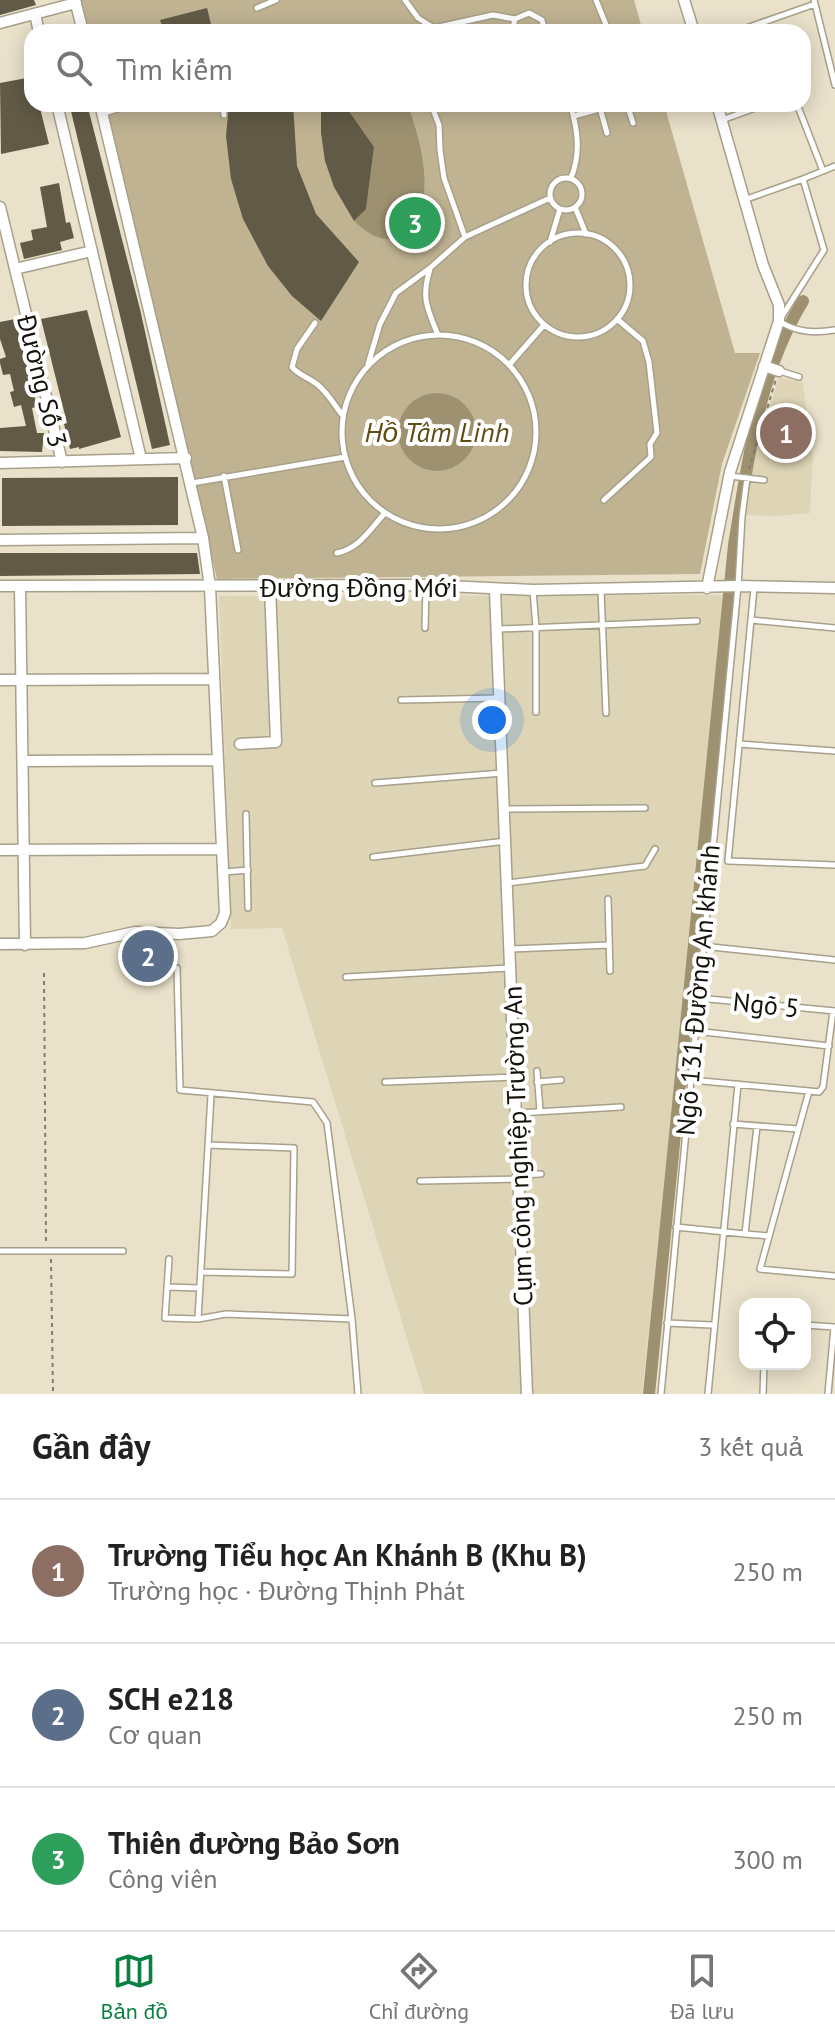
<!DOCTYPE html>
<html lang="vi">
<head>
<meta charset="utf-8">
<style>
	body { margin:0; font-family:"PT Sans",sans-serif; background:#f6f6f6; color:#222 }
	.controls { position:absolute; right:24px; bottom:24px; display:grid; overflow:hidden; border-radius:16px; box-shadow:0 4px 20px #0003 }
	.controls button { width:72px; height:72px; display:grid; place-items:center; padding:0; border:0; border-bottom:2px solid #e0e0e0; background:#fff; color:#222; font:40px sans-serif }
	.you { position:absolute; left:492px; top:720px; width:28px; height:28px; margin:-20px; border:6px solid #fff; border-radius:50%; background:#1a73e8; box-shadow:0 0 0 12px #1a73e833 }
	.badge { display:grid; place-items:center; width:52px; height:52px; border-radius:50%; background:#0b8043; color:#fff; font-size:26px; font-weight:700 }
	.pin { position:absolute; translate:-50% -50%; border:4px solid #fff; box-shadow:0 2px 8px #0006 }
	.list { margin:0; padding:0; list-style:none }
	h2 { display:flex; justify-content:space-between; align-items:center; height:104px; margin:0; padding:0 32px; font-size:34px }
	h2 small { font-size:26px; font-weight:400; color:#767676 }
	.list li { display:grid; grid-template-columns:52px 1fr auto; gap:24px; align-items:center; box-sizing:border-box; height:144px; padding:0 32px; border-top:2px solid #e0e0e0 }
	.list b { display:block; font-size:30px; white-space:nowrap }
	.list p { margin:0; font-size:26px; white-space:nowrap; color:#767676 }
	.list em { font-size:26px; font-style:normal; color:#767676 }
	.icon { flex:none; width:44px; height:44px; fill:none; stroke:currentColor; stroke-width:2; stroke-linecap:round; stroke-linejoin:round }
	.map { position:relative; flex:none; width:835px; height:1394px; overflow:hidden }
	.search { position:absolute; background:#fff; box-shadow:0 4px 20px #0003; left:24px; right:24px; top:24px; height:88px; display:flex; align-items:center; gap:20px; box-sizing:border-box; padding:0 28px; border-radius:24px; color:#767676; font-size:30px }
	.sheet { height:536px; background:#fff }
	nav { display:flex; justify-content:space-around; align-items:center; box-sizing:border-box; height:112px; border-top:2px solid #e0e0e0; background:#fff; font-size:22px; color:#767676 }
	nav a { display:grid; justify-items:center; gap:4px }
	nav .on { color:#0b8043 }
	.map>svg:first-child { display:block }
	.built { fill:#ded4b6 }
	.green { fill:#bfb392 }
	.water { fill:#9d9170 }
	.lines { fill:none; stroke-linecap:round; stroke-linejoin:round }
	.canal { stroke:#9d9170; stroke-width:12 }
	.building { fill:#615a46 }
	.lane-casing { stroke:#a7a08a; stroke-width:8 }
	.street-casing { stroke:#a7a08a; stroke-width:13 }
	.path { stroke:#817c6c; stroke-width:2; stroke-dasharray:4 4; stroke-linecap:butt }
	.lane { stroke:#fff; stroke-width:5 }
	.street { stroke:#fff; stroke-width:10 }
	.labels { text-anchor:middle; stroke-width:8; stroke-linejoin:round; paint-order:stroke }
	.street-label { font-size:26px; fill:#14120a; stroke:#fff }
	.water-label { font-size:28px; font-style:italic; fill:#604d13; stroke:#fff }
</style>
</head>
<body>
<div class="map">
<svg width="835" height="1394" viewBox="0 0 835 1394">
	<rect width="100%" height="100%" fill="#e9e1ca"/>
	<!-- built -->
	<path class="built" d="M 779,378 L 802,380 L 813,454 L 810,513 L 776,516 L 744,515 L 754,453 Z
		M 725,595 L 642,1394 L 424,1394 L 282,928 L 231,929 L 219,596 Z"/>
	<!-- green -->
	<path class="green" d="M 80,0 L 634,0 L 643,32 L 87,32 Z
		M 104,104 L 664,104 L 735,353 L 760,353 L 722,464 L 700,574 L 217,579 Z"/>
	<!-- water -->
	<path class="water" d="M 344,104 L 408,105 C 422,146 441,209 398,240 C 378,240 368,234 354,221 L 366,209 L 374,147 Z
		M398 432a39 39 0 1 1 78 0a39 39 0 1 1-78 0Z"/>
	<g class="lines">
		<!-- canal -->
		<path class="canal" d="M 649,1394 L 734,545 C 748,462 758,374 803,301"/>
	</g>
	<!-- building -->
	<path class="building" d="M 0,0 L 34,0 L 36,5 L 0,15 Z
		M 207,8 L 211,24 L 181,32 L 164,32 L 160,20 Z
		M 32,77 L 32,104 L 39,104 L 49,144 L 1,154 L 0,83 Z
		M 87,104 L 140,309 L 170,445 L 152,449 L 70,107 Z
		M 229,104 L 293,104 L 297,166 L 316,214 L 359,262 L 321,321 L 292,296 L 268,266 L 243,219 L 231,179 L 226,136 Z
		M 321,104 L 344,104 L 374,147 L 366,209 L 354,221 L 334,187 L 325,161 L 321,133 Z
		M 59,183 L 66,223 L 70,222 L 74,238 L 60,242 L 62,250 L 24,259 L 20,243 L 33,240 L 31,230 L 47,227 L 40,187 Z
		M 87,310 L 121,437 L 79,449 L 79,447 L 70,449 L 64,424 L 67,423 L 41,319 Z
		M 15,319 L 37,407 L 32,408 L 37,433 L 44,433 L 42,452 L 0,451 L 0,428 L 26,426 L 21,405 L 14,407 L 10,392 L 14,391 L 10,374 L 3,375 L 0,363 L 0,359 L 6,357 L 0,339 L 0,322 Z
		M 178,477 L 178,525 L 2,526 L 2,478 Z
		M 0,553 L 197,553 L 200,574 L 0,576 Z"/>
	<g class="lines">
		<defs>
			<path id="lane" d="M 405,0 L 418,18 L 434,28 L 493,15 L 515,19
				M 596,0 L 609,32
				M 814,0 L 835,85
				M 257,8 L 276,0
				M 512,32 L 515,19 L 529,13 L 542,20 L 545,32
				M 735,32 L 815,4
				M 803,90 L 806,89
				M 223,104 L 224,115
				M 431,104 L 439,125 L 440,150 L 444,178 L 465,237
				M 570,104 C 578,130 581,153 571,178
				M 627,104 L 633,123
				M 797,104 L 823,171
				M 600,108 L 607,133
				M 104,113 L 133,104
				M 574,116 L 617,104
				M 722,120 L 766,104
				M 835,166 L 803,179 L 824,250 L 779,321 C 797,333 815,333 835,330
				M550 194a16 16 0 1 1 32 0a16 16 0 1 1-32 0Z
				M 744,200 L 803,179
				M 575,207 L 586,234
				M526 285a52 52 0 1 1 104 0a52 52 0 1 1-104 0Z
				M 550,242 L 560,209
				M 430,269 C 421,298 427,308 438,335
				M 315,323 L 297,349 L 292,367 C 298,375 310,378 318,385 C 328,393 335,406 343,416
				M342 432a97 97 0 1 1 194 0a97 97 0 1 1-194 0Z
				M 368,364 L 380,324 L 396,293 L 430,268 L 465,237 L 550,198
				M 509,365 L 544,325
				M 780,371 L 799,377
				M 224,476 L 238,550
				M 730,476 L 764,480
				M 192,483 L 345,457
				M 604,500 L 651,457 L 650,444 L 657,433 L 649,362 L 643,341 L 617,319
				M 337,553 C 360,548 370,529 385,513
				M 754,588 L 728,861 L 835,865
				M 601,590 L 606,713
				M 533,591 L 536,627 L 536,712
				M 751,620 L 835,628
				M 425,628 L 426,586
				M 499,629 L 697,621
				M 401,700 L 500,698
				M 739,744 L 835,751
				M 375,783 L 503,773
				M 505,809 L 645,808
				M 246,814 L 248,908
				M 373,857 L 506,841
				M 224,872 L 248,870
				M 508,883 L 645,866 L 655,849
				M 608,899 L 610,971
				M 158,944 L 158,967 L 177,968 L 180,1090 L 313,1102 L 327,1123 L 352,1319 L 358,1394
				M 702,946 L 835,960
				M 511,949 L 609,945
				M 346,977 L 509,968
				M 698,998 L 835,1011
				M 833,1011 L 823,1087 L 819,1092 L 809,1091 L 760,1269 L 835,1276
				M 695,1031 L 829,1046
				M 537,1071 L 540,1111
				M 691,1080 L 809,1091
				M 385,1082 L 515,1077
				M 537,1082 L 561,1080
				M 518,1113 L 621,1107
				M 733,1124 L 798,1129
				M 519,1175 L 541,1174
				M 420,1181 L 519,1179
				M 676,1227 L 745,1234 L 757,1126
				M 745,1234 L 769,1236
				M 0,1251 L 123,1251
				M 169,1259 L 165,1318 L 198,1319 L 226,1314 L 352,1319
				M 201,1272 L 292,1274 L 294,1148 L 208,1145
				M 167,1287 L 200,1288
				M 198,1319 L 211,1095
				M 667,1323 L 712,1325
				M 805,1325 L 834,1327 L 828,1394
				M 661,1394 L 738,586 L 742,517 L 747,478
				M 708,1394 L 738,1084
				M 763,1394 L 764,1364"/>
			<path id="street" d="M 75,0 L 83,32
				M 684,0 L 694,32
				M 35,14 L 39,32
				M 0,23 L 76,3
				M 57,104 L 141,459
				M 0,207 L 62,462
				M 15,269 L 92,251
				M 764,366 L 779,371
				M 0,463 L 186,458
				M 0,540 L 203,538
				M 0,586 L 426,585 L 533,590 L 738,586 L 835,588
				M 20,586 L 25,945
				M 707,588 L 730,472 L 779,321 L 779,305 L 763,265 L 717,104
				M 495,590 L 527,1394
				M 0,680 L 212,679
				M 240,744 L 276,742 L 270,587
				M 24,761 L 216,760
				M 0,850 L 222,849
				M 0,944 L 85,943 L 135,932 L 179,934 L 212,931 L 221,923 L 225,913 L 210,587 L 203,538 L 100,104"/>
		</defs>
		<!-- lane casing -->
		<use href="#lane" class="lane-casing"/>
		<!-- street casing -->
		<use href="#street" class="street-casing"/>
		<!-- path -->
		<path class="path" d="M 749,469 L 776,379
			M 44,973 L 46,1244
			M 51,1259 L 53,1394"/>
		<!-- lane -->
		<use href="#lane" class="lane"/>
		<!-- street -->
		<use href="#street" class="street"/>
	</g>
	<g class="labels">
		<!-- street labels -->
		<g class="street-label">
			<text transform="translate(42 381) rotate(76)" y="9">Đường Số 3</text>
			<text x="359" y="597">Đường Đồng Mới</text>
			<text transform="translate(698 990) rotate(-85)" y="9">Ngõ 131 Đường An khánh</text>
			<text transform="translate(766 1005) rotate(6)" y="9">Ngõ 5</text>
			<text transform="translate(518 1146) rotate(-92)" y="9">Cụm công nghiệp Trường An</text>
		</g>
		<!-- water labels -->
		<g class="water-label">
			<text x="437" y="442">Hồ Tâm Linh</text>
		</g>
	</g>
</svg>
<div class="controls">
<button><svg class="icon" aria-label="locate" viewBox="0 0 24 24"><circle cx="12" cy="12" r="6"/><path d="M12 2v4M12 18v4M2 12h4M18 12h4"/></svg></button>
</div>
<div class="you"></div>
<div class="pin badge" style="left:786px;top:433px;background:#8d6e63">1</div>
<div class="pin badge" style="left:148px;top:956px;background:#5c6f8a">2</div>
<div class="pin badge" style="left:415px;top:223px;background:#2e9e5b">3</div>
<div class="search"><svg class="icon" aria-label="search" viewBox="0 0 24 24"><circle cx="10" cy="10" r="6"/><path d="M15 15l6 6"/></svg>Tìm kiếm</div>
</div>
<section class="sheet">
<h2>Gần đây<small>3 kết quả</small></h2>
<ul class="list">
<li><span class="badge" style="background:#8d6e63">1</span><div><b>Trường Tiểu học An Khánh B (Khu B)</b><p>Trường học · Đường Thịnh Phát</p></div><em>250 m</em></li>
<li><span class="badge" style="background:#5c6f8a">2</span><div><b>SCH e218</b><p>Cơ quan</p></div><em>250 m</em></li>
<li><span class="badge" style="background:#2e9e5b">3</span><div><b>Thiên đường Bảo Sơn</b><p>Công viên</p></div><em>300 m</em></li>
</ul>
</section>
<nav>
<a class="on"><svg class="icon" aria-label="map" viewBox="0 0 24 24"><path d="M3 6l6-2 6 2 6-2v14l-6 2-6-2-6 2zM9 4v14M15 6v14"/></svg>Bản đồ</a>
<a><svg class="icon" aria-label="directions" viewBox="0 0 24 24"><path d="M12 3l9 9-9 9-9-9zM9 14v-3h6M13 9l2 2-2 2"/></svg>Chỉ đường</a>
<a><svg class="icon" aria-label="saved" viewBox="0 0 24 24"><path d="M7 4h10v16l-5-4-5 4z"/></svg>Đã lưu</a>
</nav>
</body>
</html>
